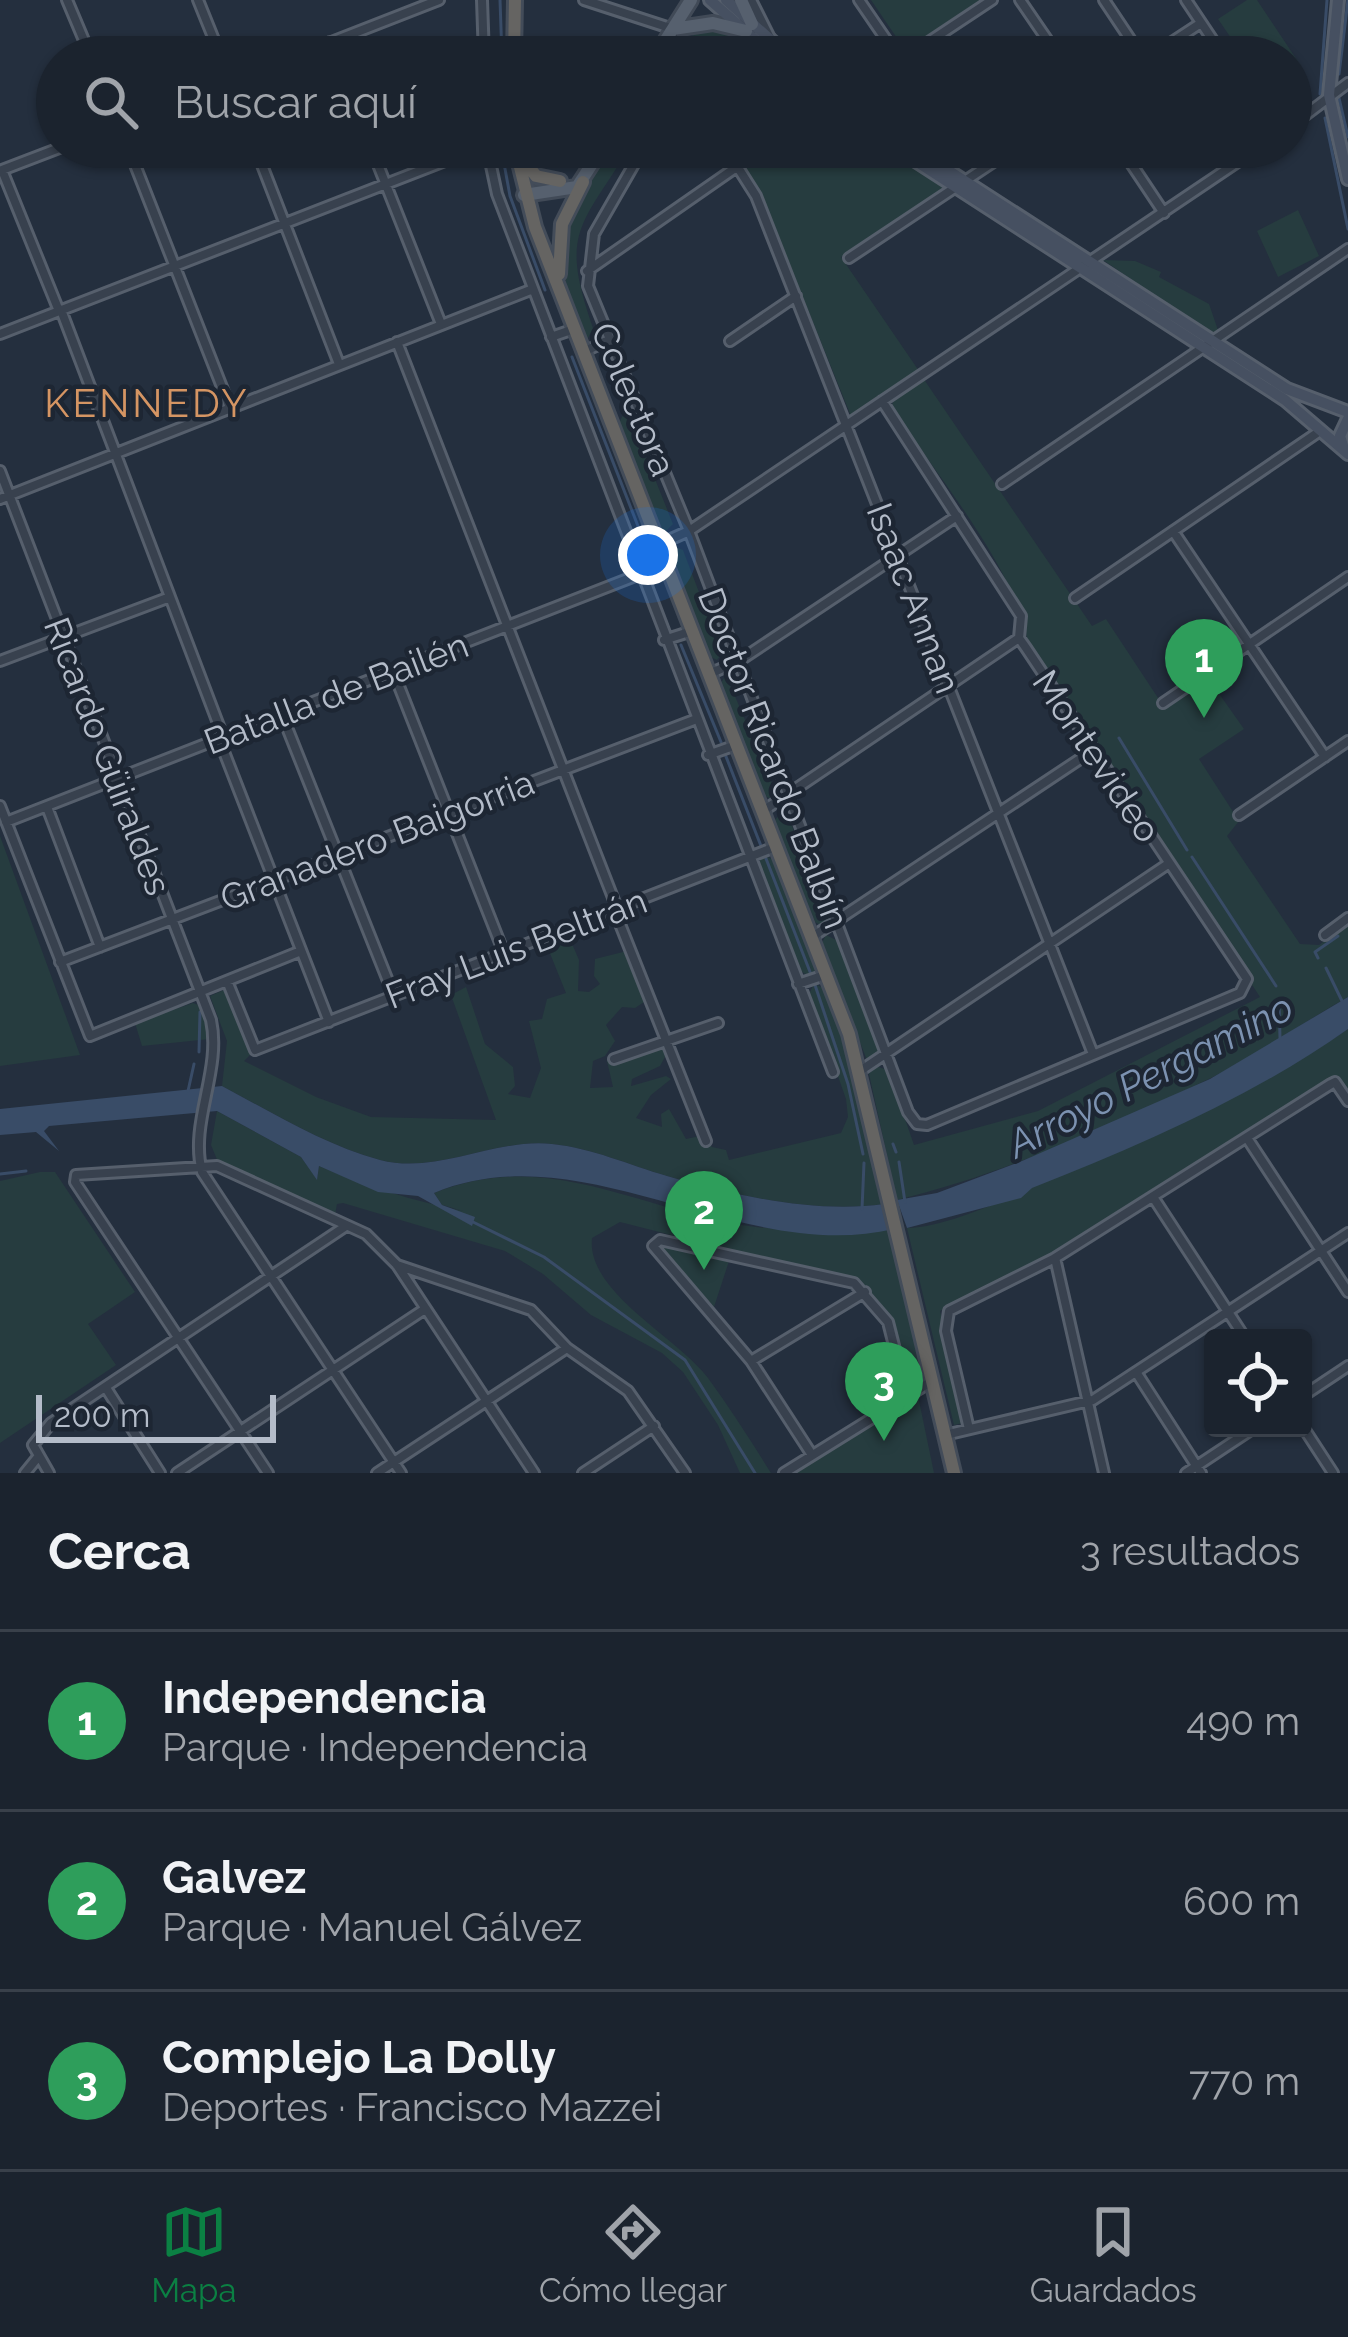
<!DOCTYPE html>
<html lang="es">
<head>
<meta charset="utf-8">
<style>
	body { margin:0; font-family:Raleway,sans-serif; background:#242b36; color:#f1f3f6 }
	.controls { position:absolute; right:36px; bottom:36px; display:grid; overflow:hidden; border-radius:12px; box-shadow:0 3px 9px #0004 }
	.controls button { width:108px; height:108px; display:grid; place-items:center; padding:0; border:0; border-bottom:3px solid #39404a; background:#1b232e; color:#f1f3f6; font:60px sans-serif }
	.scale { position:absolute; left:36px; bottom:30px; width:240px; box-sizing:border-box; padding-left:12px; border:6px solid #b4bcc9; border-top:0; font-size:33px; line-height:42px; white-space:nowrap; color:#b4bcc9; -webkit-text-stroke:9px #1d2633; paint-order:stroke }
	.you { position:absolute; left:648px; top:555px; width:42px; height:42px; margin:-30px; border:9px solid #fff; border-radius:50%; background:#1a73e8; box-shadow:0 0 0 18px #1a73e833 }
	.badge { display:grid; place-items:center; width:78px; height:78px; border-radius:50%; background:#0b8043; color:#fff; font-size:39px; font-weight:700 }
	.pin { position:absolute; translate:-50% -99px; filter:drop-shadow(0 3px 6px #0008) }
	.pin::after { content:''; position:absolute; top:63px; width:42px; height:36px; background:inherit; clip-path:polygon(0 0,100% 0,50% 100%) }
	.list { margin:0; padding:0; list-style:none }
	h2 { display:flex; justify-content:space-between; align-items:center; height:156px; margin:0; padding:0 48px; font-size:51px }
	h2 small { font-size:39px; font-weight:400; color:#a0a4aa }
	.list li { display:grid; grid-template-columns:78px 1fr auto; gap:36px; align-items:center; box-sizing:border-box; height:180px; padding:0 48px; border-top:3px solid #39404a }
	.list b { display:block; font-size:45px; white-space:nowrap }
	.list p { margin:0; font-size:39px; white-space:nowrap; color:#a0a4aa }
	.list em { font-size:39px; font-style:normal; color:#a0a4aa }
	.icon { flex:none; width:66px; height:66px; fill:none; stroke:currentColor; stroke-width:2; stroke-linecap:round; stroke-linejoin:round }
	.map { position:relative; flex:none; width:1348px; height:1473px; overflow:hidden }
	.search { position:absolute; background:#1b232e; box-shadow:0 3px 9px #0004; left:36px; right:36px; top:36px; height:132px; display:flex; align-items:center; gap:30px; box-sizing:border-box; padding:0 42px; border-radius:66px; color:#a0a4aa; font-size:45px }
	.sheet { height:696px; background:#1b232e }
	nav { display:flex; justify-content:space-around; align-items:center; box-sizing:border-box; height:168px; border-top:3px solid #39404a; background:#1b232e; font-size:33px; color:#a0a4aa }
	nav a { display:grid; justify-items:center; gap:6px }
	nav .on { color:#0b8043 }
	.map>svg:first-child { display:block }
	.green { fill:#263c3f }
	.water { fill:#394c67 }
	.lines { fill:none; stroke-linecap:round; stroke-linejoin:round }
	.stream { stroke:#394c67; stroke-width:3 }
	.minor-casing { stroke:#565f6c; stroke-width:14 }
	.secondary-casing { stroke:#565f6c; stroke-width:16 }
	.primary-casing { stroke:#414a57; stroke-width:18 }
	.trunk-casing { stroke:#434c59; stroke-width:18 }
	.minor { stroke:#38414e; stroke-width:8 }
	.secondary { stroke:#465061; stroke-width:10 }
	.primary { stroke:#56606e; stroke-width:12 }
	.trunk { stroke:#656462; stroke-width:12 }
	.labels { text-anchor:middle; stroke-width:9; stroke-linejoin:round; paint-order:stroke }
	.street-label { font-size:36px; fill:#b4bcc9; stroke:#1d2633 }
	.neighbourhood-label { font-size:39px; letter-spacing:3px; fill:#d59563; stroke:#1d2633 }
	.water-label { font-size:39px; font-style:italic; fill:#7c92b1; stroke:#1d2633 }
</style>
</head>
<body>
<div class="map">
<svg width="1348" height="1473" viewBox="0 0 1348 1473">
	<rect width="100%" height="100%" fill="#242f3e"/>
	<!-- green -->
	<path class="green" d="M 871,0 L 980,0 L 905,50 Z
		M 1247,0 L 1257,0 L 1301,66 L 1291,73 L 1291,57 L 1244,57 L 1218,19 Z
		M 720,27 L 744,35 L 767,57 L 677,57 L 678,45 L 704,28 Z
		M 610,147 L 630,147 C 579,229 560,232 593,328 L 587,340 C 545,259 566,219 610,147 Z
		M 729,147 L 880,147 L 945,186 L 944,194 L 841,257 L 919,371 L 851,416 L 763,199 Z
		M 1298,210 L 1319,256 L 1278,277 L 1257,231 Z
		M 1103,260 L 1135,261 L 1161,272 L 1159,277 L 1209,304 L 1219,333 L 1211,334 Z
		M 923,378 L 1092,626 L 1106,619 L 1164,707 L 1208,678 L 1244,729 L 1199,759 L 1239,821 L 1227,836 L 1300,944 L 1319,945 L 1348,924 L 1348,997 C 1303,1022 1260,1054 1213,1077 C 1112,1126 1004,1174 897,1200 L 869,1074 L 875,1066 L 888,1070 L 914,1145 L 1038,1111 L 1260,997 L 1028,643 C 1017,570 935,473 892,408 L 893,399 Z
		M 623,415 L 631,419 L 673,524 L 666,531 L 660,528 L 619,423 Z
		M 673,546 L 683,550 L 722,653 L 717,660 L 711,657 L 671,556 Z
		M 726,675 L 775,791 L 773,800 L 765,796 L 721,683 Z
		M 785,808 L 828,920 L 823,927 L 815,922 L 774,821 Z
		M 0,836 L 80,1055 L 0,1066 Z
		M 763,855 L 772,859 L 816,968 L 812,979 L 801,971 L 758,864 Z
		M 826,935 L 842,943 L 879,1049 L 868,1063 L 822,943 Z
		M 560,942 L 573,946 L 579,960 L 578,991 L 589,992 L 600,984 L 594,976 L 595,959 L 627,951 L 647,1000 L 635,1008 L 622,1007 L 606,1025 L 615,1041 L 605,1056 L 593,1061 L 590,1088 L 613,1087 L 607,1061 L 619,1054 L 625,1061 L 663,1048 L 666,1055 L 660,1066 L 632,1079 L 631,1086 L 666,1076 L 671,1079 L 651,1095 L 636,1118 L 662,1127 L 661,1114 L 669,1109 L 686,1139 L 700,1136 L 712,1147 L 726,1150 L 729,1160 L 841,1133 L 848,1117 L 846,1099 L 809,994 L 814,984 L 824,988 L 849,1057 L 884,1204 C 815,1214 733,1195 667,1176 C 629,1165 592,1148 552,1144 C 493,1138 438,1175 380,1160 C 324,1145 273,1113 222,1086 L 227,1041 L 210,996 L 224,990 L 252,1053 L 244,1061 L 316,1097 L 371,1117 L 496,1120 L 451,995 L 466,987 L 485,1044 L 513,1067 L 515,1086 L 508,1094 L 530,1098 L 541,1068 L 529,1021 L 542,1019 L 547,999 L 566,993 L 549,951 Z
		M 193,1003 L 201,1006 L 210,1039 L 142,1046 L 135,1023 Z
		M 1348,1029 L 1348,1092 L 1338,1078 L 1054,1256 L 940,1311 L 964,1416 L 963,1423 L 954,1425 L 907,1228 C 945,1227 997,1203 1033,1187 C 1141,1138 1251,1095 1348,1029 Z
		M 217,1111 L 301,1157 L 317,1179 L 319,1166 C 366,1186 413,1201 463,1211 L 442,1205 L 434,1193 C 549,1146 643,1213 756,1227 C 801,1232 848,1228 894,1229 L 924,1373 L 914,1382 L 904,1377 L 886,1311 L 856,1282 L 620,1222 L 592,1238 C 586,1292 677,1337 708,1378 C 730,1408 751,1441 771,1473 L 740,1473 L 718,1425 L 683,1372 L 662,1353 L 591,1315 L 543,1274 L 505,1251 L 343,1203 L 337,1204 L 335,1215 L 218,1162 L 211,1145 Z
		M 40,1172 L 55,1172 L 135,1292 L 88,1324 L 116,1365 L 0,1443 L 0,1181 Z
		M 665,1245 L 731,1255 L 714,1307 L 662,1250 Z
		M 918,1396 L 934,1473 L 794,1473 Z"/>
	<!-- water -->
	<path class="water" d="M 1348,997 L 1348,1029 C 1255,1095 1142,1145 1032,1188 L 1021,1198 L 907,1228 L 897,1200 L 937,1193 L 1022,1161 L 1210,1079 Z
		M 222,1086 C 273,1113 324,1145 380,1160 C 438,1175 493,1138 552,1144 C 592,1148 629,1165 667,1176 C 733,1195 815,1214 884,1204 L 894,1229 C 739,1265 584,1131 434,1193 L 442,1205 L 475,1217 L 472,1226 L 418,1196 L 378,1192 L 319,1166 L 317,1180 L 301,1157 L 217,1111 L 49,1126 L 44,1131 L 59,1151 L 36,1132 L 0,1135 L 0,1109 Z"/>
	<g class="lines">
		<!-- stream -->
		<path class="stream" d="M 500,0 L 502,57
			M 1339,74 L 1348,0
			M 1320,94 L 1327,0
			M 1339,98 L 1348,137
			M 1325,118 L 1348,229
			M 501,147 L 510,196 L 545,290
			M 572,357 L 652,562
			M 681,645 L 721,742
			M 1119,738 L 1187,850
			M 725,754 L 761,846
			M 765,856 L 812,977
			M 1192,857 L 1276,986
			M 1318,958 L 1315,952 L 1338,936
			M 1326,968 L 1342,1001
			M 815,985 L 848,1084 L 863,1154
			M 1279,1000 L 1280,1038
			M 199,1052 L 200,1012
			M 188,1091 L 194,1064
			M 893,1144 L 896,1152
			M 899,1162 L 905,1202
			M 0,1174 L 26,1171
			M 862,1209 L 864,1163
			M 473,1222 L 544,1257 L 685,1360 L 755,1473"/>
		<defs>
			<path id="minor" d="M 67,0 L 91,57
				M 198,0 L 221,57
				M 482,0 L 484,57
				M 584,0 L 673,29 L 673,57
				M 751,0 L 770,38
				M 859,0 L 898,57
				M 1020,0 L 1059,57
				M 1104,0 L 1142,57
				M 1186,0 L 1224,57
				M 330,42 L 336,57
				M 293,57 L 439,0
				M 906,57 L 992,0
				M 1149,57 L 1201,23
				M 1291,126 L 1348,83
				M 128,147 L 231,410
				M 255,147 L 339,364
				M 371,147 L 441,324
				M 487,147 L 497,194 L 833,1072
				M 644,147 L 594,234 L 588,286 L 689,531 L 908,1112 L 917,1124 L 927,1125 L 1240,993 L 1247,979 L 1026,648 L 1019,638 L 1021,616 L 882,401
				M 725,147 L 756,196 L 1093,1054
				M 1120,147 L 1164,213
				M 2,170 L 59,311
				M 2,170 L 62,147
				M 849,258 L 1016,147
				M 587,271 L 738,166
				M 61,310 L 224,739
				M 0,334 L 481,147
				M 551,337 L 574,329
				M 730,341 L 796,296
				M 397,342 L 617,908
				M 583,352 L 609,340
				M 0,471 L 211,1020 C 222,1071 189,1122 202,1172 L 401,1473
				M 1002,484 L 1348,249
				M 0,499 L 533,289
				M 1173,531 L 1325,757
				M 660,544 L 689,531 L 1260,147
				M 1075,598 L 1320,431
				M 664,640 L 692,631
				M 0,661 L 170,597
				M 393,671 L 504,953
				M 709,674 L 739,661 L 957,516
				M 1163,703 L 1348,577
				M 282,715 L 394,996
				M 219,739 L 329,1022
				M 708,755 L 736,745
				M 0,806 L 90,1036 L 301,951
				M 47,807 L 100,947
				M 763,811 L 1019,638
				M 1239,815 L 1348,741
				M 6,822 L 666,564
				M 614,909 L 706,1141
				M 1325,935 L 1348,918
				M 812,937 L 1092,751
				M 60,962 L 694,720
				M 227,981 L 255,1050 L 775,847
				M 798,984 L 825,975
				M 614,1059 L 718,1023
				M 860,1071 L 1168,864
				M 1247,1138 L 1348,1292
				M 1153,1197 L 1245,1338
				M 1055,1258 L 1104,1473
				M 397,1265 L 531,1310 L 567,1348 L 628,1391 L 685,1473
				M 751,1361 L 865,1292
				M 1136,1372 L 1201,1473
				M 106,1388 L 160,1473
				M 1303,1396 L 1348,1366
				M 1303,1427 L 1333,1473
				M 969,1429 L 946,1331 L 949,1311 L 1055,1258 L 1331,1084 L 1335,1082 L 1348,1101
				M 945,1435 L 1093,1400 L 1348,1233
				M 812,1455 L 751,1361 L 653,1246 L 660,1240 L 854,1283 L 888,1322 L 906,1393
				M 25,1473 L 38,1457
				M 49,1473 L 33,1445 L 51,1423 L 346,1226
				M 177,1473 L 425,1309
				M 268,1473 L 75,1182 L 76,1175 L 217,1166 L 366,1234 L 397,1265 L 534,1473
				M 377,1473 L 567,1348
				M 583,1473 L 654,1426
				M 784,1473 L 932,1381
				M 1186,1473 L 1254,1428"/>
			<path id="secondary" d="M 710,0 L 775,57
				M 726,0 L 790,57
				M 1338,0 L 1329,95 L 1348,179
				M 894,147 L 1285,400 L 1348,454
				M 912,147 L 1287,389 L 1348,412
				M 1344,449 L 1340,436 L 1348,419"/>
			<path id="primary" d="M 741,0 L 752,24
				M 673,29 L 713,23 L 746,31
				M 655,57 L 691,0
				M 524,195 L 577,187 L 603,147"/>
			<path id="trunk" d="M 514,57 L 515,0
				M 515,147 L 535,227 L 849,1034 L 954,1473
				M 519,154 L 536,176 L 560,181
				M 559,274 L 562,224 L 583,182"/>
		</defs>
		<!-- minor casing -->
		<use href="#minor" class="minor-casing"/>
		<!-- secondary casing -->
		<use href="#secondary" class="secondary-casing"/>
		<!-- primary casing -->
		<use href="#primary" class="primary-casing"/>
		<!-- trunk casing -->
		<use href="#trunk" class="trunk-casing"/>
		<!-- minor -->
		<use href="#minor" class="minor"/>
		<!-- secondary -->
		<use href="#secondary" class="secondary"/>
		<!-- primary -->
		<use href="#primary" class="primary"/>
		<!-- trunk -->
		<use href="#trunk" class="trunk"/>
	</g>
	<g class="labels">
		<!-- street labels -->
		<g class="street-label">
			<text transform="translate(634 399) rotate(67)" y="13">Colectora</text>
			<text transform="translate(914 598) rotate(69)" y="13">Isaac Annan</text>
			<text transform="translate(336 693) rotate(-21)" y="13">Batalla de Bailén</text>
			<text transform="translate(108 756) rotate(69)" y="13">Ricardo Güiraldes</text>
			<text transform="translate(1097 756) rotate(56)" y="13">Montevideo</text>
			<text transform="translate(774 758) rotate(69)" y="13">Doctor Ricardo Balbín</text>
			<text transform="translate(377 840) rotate(-21)" y="13">Granadero Baigorria</text>
			<text transform="translate(516 948) rotate(-21)" y="13">Fray Luis Beltrán</text>
		</g>
		<!-- neighbourhood labels -->
		<g class="neighbourhood-label">
			<text x="147" y="417">KENNEDY</text>
		</g>
		<!-- water labels -->
		<g class="water-label">
			<text transform="translate(1150 1075) rotate(-27)" y="14">Arroyo Pergamino</text>
		</g>
	</g>
</svg>
<div class="controls">
<button><svg class="icon" aria-label="locate" viewBox="0 0 24 24"><circle cx="12" cy="12" r="6"/><path d="M12 2v4M12 18v4M2 12h4M18 12h4"/></svg></button>
</div>
<div class="scale">200 m</div>
<div class="you"></div>
<div class="pin badge" style="left:1204px;top:718px;background:#2e9e5b">1</div>
<div class="pin badge" style="left:704px;top:1270px;background:#2e9e5b">2</div>
<div class="pin badge" style="left:884px;top:1441px;background:#2e9e5b">3</div>
<div class="search"><svg class="icon" aria-label="search" viewBox="0 0 24 24"><circle cx="10" cy="10" r="6"/><path d="M15 15l6 6"/></svg>Buscar aquí</div>
</div>
<section class="sheet">
<h2>Cerca<small>3 resultados</small></h2>
<ul class="list">
<li><span class="badge" style="background:#2e9e5b">1</span><div><b>Independencia</b><p>Parque · Independencia</p></div><em>490 m</em></li>
<li><span class="badge" style="background:#2e9e5b">2</span><div><b>Galvez</b><p>Parque · Manuel Gálvez</p></div><em>600 m</em></li>
<li><span class="badge" style="background:#2e9e5b">3</span><div><b>Complejo La Dolly</b><p>Deportes · Francisco Mazzei</p></div><em>770 m</em></li>
</ul>
</section>
<nav>
<a class="on"><svg class="icon" aria-label="map" viewBox="0 0 24 24"><path d="M3 6l6-2 6 2 6-2v14l-6 2-6-2-6 2zM9 4v14M15 6v14"/></svg>Mapa</a>
<a><svg class="icon" aria-label="directions" viewBox="0 0 24 24"><path d="M12 3l9 9-9 9-9-9zM9 14v-3h6M13 9l2 2-2 2"/></svg>Cómo llegar</a>
<a><svg class="icon" aria-label="saved" viewBox="0 0 24 24"><path d="M7 4h10v16l-5-4-5 4z"/></svg>Guardados</a>
</nav>
</body>
</html>
